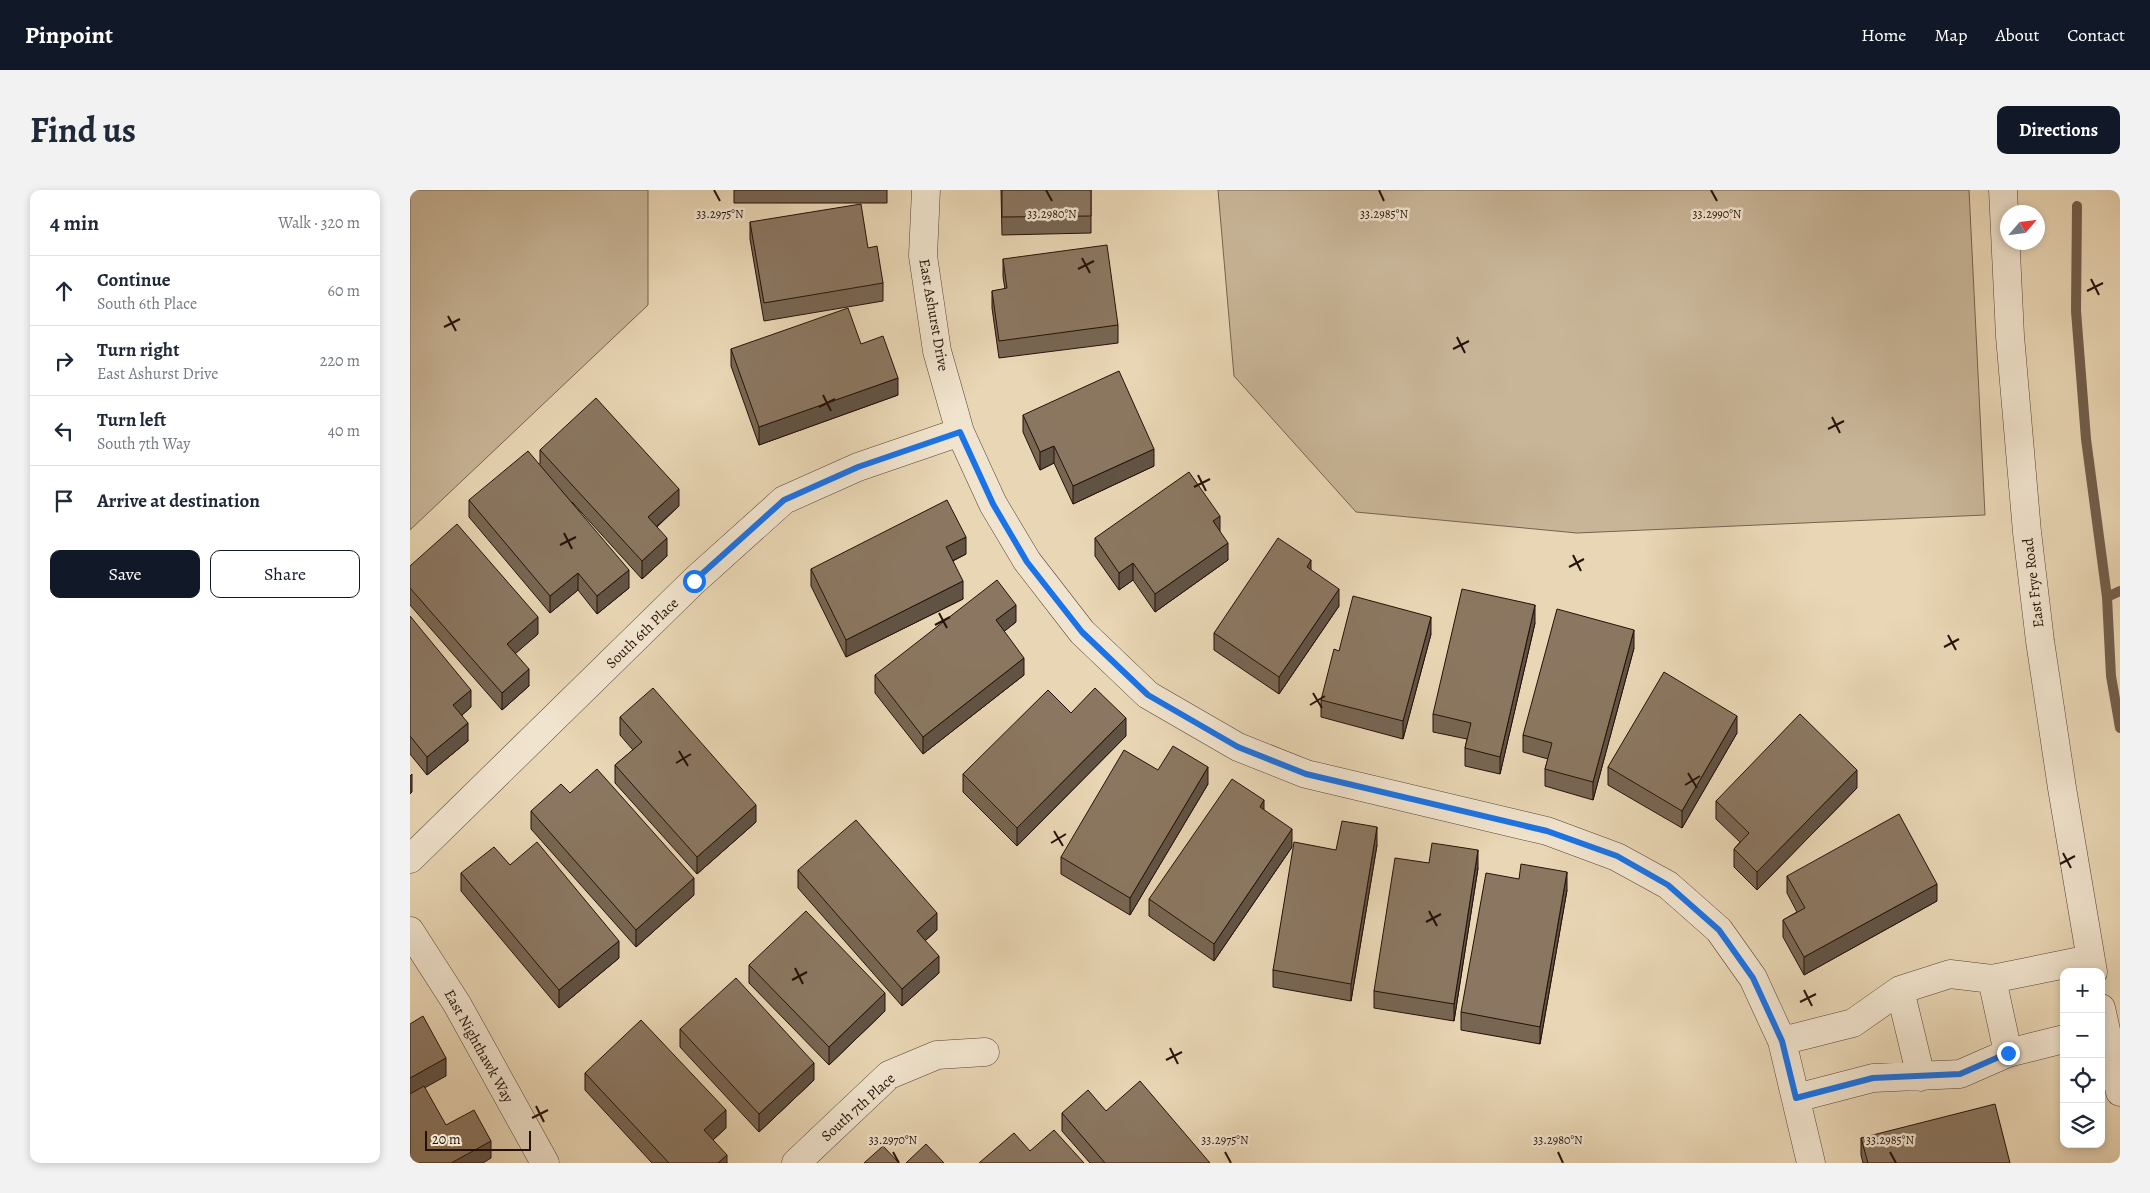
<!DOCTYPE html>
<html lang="en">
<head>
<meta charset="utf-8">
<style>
	body { margin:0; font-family:Alegreya,serif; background:#f2f2f3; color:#1f2937 }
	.controls { position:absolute; right:15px; bottom:15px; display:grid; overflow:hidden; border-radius:10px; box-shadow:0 2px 8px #0003 }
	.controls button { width:45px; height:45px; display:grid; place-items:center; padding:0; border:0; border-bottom:1px solid #e0e1e3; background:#fff; color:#1f2937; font:25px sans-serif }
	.compass { position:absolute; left:1590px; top:15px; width:45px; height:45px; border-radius:50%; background:#fff; box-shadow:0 2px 8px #0003; rotate:62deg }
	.scale { position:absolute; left:15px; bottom:12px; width:106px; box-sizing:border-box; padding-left:5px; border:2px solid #251108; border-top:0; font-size:14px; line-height:18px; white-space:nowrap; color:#251108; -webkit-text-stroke:4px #f1e4ce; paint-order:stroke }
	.stop { position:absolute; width:15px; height:15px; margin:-11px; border:4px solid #1a73e8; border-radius:50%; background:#fff }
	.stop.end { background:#1a73e8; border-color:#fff; box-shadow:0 1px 5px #0008 }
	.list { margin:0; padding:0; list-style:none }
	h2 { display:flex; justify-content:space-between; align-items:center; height:65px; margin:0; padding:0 20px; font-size:21px }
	h2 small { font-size:16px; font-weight:400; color:#747a83 }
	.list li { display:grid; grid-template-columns:32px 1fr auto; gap:15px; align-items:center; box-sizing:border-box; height:70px; padding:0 20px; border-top:1px solid #e0e1e3 }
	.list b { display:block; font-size:19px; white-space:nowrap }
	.list p { margin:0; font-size:16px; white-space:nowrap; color:#747a83 }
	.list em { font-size:16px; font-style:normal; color:#747a83 }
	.actions { display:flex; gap:10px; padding:15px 20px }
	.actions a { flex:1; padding:11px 0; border:1px solid #111827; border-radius:10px; text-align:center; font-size:18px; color:#111827 }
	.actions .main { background:#111827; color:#fff }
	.icon { flex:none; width:28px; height:28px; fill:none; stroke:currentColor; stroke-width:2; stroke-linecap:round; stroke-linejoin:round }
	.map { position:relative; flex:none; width:1710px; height:973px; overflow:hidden; border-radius:10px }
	header { display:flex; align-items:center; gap:30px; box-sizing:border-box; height:70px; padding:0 25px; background:#111827; color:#fff }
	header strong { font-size:24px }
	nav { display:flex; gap:28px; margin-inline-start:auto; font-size:18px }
	.intro { display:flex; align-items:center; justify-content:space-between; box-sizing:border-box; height:120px; padding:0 30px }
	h1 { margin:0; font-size:35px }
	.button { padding:12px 22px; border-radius:10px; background:#111827; color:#fff; font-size:18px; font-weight:700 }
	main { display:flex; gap:30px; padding:0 30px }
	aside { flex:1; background:#fff; border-radius:10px; box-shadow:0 2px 8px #0003 }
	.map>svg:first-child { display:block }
	.green { fill:#c8b597; stroke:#766350 }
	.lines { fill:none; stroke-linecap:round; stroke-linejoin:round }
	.stream { stroke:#725f4c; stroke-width:10 }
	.minor-casing { stroke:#564233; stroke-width:29 }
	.minor { stroke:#f1e4ce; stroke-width:28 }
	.wall { fill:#786653; stroke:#251108 }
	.shaded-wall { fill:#615344; stroke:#251108 }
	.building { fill:#8b7761; stroke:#251108 }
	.route { stroke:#1a73e8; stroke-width:6 }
	.ticks { fill:none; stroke:#251108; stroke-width:2 }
	.labels { text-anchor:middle; stroke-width:5; stroke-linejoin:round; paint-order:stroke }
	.street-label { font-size:15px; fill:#251108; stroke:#f1e4ce }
	.ticks-label { font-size:12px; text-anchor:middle; fill:#251108; stroke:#f1e4ce; stroke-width:5; stroke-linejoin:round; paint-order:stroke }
</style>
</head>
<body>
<header>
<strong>Pinpoint</strong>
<nav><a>Home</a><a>Map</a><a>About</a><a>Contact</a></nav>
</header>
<div class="intro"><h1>Find us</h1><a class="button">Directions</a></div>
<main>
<aside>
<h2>4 min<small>Walk · 320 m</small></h2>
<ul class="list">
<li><svg class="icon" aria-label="ahead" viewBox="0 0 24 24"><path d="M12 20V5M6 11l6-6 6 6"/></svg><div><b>Continue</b><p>South 6th Place</p></div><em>60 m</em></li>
<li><svg class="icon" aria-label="right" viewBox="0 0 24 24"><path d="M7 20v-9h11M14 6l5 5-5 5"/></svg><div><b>Turn right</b><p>East Ashurst Drive</p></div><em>220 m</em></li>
<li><svg class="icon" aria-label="left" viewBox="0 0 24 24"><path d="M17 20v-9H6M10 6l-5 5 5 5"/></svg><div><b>Turn left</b><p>South 7th Way</p></div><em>40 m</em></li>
<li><svg class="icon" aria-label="arrive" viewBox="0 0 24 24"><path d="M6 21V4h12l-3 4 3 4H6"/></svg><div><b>Arrive at destination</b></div></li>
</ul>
<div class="actions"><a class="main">Save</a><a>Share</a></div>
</aside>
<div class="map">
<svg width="1710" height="973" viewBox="0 0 1710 973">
	<rect width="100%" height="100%" fill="#e9d6b4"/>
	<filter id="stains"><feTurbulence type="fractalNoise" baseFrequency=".004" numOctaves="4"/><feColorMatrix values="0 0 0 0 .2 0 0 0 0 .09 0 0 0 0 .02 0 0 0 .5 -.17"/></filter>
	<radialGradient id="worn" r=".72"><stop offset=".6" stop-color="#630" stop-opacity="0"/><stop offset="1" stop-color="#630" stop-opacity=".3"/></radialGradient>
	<!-- green -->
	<path class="green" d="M 0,0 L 238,0 L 238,115 L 0,340 Z
		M 808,0 L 1559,0 L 1575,325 L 1167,343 L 946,322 L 824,186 Z"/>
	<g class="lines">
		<!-- stream -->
		<path class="stream" d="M 1667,16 L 1666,121 L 1676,249 L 1697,407 L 1701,486 L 1710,538
			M 1697,407 L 1710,401"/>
		<defs>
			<path id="minor" d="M 516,0 L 513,66 L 527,161 L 550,242 L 583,314 L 617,371 L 672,442 L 738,505 L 828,557 L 896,584 L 1137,641 L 1207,667 L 1258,695 L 1309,740 L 1343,788 L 1372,851 L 1401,973
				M 1593,0 L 1600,146 L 1617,342 L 1630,451 L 1652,598 L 1683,782
				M 0,669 L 284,391 L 374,310 L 448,277 L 550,242
				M 0,741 L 47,814 L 135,973
				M 1582,789 L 1598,863
				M 1490,800 L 1511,887
				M 1691,818 L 1710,902
				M 1372,851 L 1443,833 L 1490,800 L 1540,784 L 1582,789 L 1680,769
				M 1386,908 L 1463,888 L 1550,884 L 1598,863 L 1654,849
				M 386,973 L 479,885 L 527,865 L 575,862"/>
		</defs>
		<!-- minor casing -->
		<use href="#minor" class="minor-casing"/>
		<!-- minor -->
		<use href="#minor" class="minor"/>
	</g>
	<!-- wall -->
	<path class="wall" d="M 324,0 L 477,0 L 477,13 L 324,13 Z
		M 591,0 L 681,0 L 681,43 L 592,45 Z
		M 340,32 L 458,58 L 473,93 L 473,111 L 354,131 L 340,49 Z
		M 593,69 L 708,135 L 708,153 L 589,168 L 582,118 L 582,101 L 595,99 L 593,87 Z
		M 451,154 L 488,205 L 349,255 L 321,176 L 321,159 Z
		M 613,225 L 744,276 L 663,314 L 644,273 L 630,280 L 613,242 Z
		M 130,260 L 269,316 L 247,337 L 257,366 L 232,389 L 162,312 L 219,398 L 187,424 L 168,400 L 140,423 L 59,327 L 59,310 L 130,274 Z
		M 810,342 L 818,370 L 745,422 L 723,390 L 709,400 L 685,366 L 685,348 Z
		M 556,364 L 543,371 L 553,409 L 436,467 L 401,396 L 401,379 Z
		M 0,376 L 128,444 L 105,463 L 119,496 L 92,520 L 0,415 Z
		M 901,380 L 929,416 L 869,504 L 804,460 L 804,443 Z
		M 0,426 L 61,517 L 52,525 L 58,551 L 17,585 L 0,564 Z
		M 606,432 L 594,441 L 614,485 L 513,564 L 465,503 L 465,485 Z
		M 1125,433 L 1090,584 L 1055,576 L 1055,558 L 1057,549 L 1023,542 L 1023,524 Z
		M 1021,444 L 993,549 L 911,527 L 911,510 L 929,461 Z
		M 1224,458 L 1183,610 L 1135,596 L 1135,579 L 1138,569 L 1113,562 L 1113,545 Z
		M 661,523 L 716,546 L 607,656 L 553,602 L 553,584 Z
		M 210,527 L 346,632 L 287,684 L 205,593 L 205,575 L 223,560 L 210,545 Z
		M 1327,543 L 1272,638 L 1198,595 L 1198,577 Z
		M 748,580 L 798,594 L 720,725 L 651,684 L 651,667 Z
		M 1447,598 L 1347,700 L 1324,677 L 1324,659 L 1330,652 L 1306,629 L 1306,611 Z
		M 160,603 L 284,705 L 226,757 L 121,639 L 121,621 Z
		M 854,620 L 882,657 L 804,771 L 739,726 L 739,709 Z
		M 967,655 L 941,811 L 863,797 L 863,780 L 926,660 Z
		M 1019,673 L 1068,678 L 1044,831 L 964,818 L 964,801 Z
		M 100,675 L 209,768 L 149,818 L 51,701 L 51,683 Z
		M 388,680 L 527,740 L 515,751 L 529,783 L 492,816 L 388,698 Z
		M 1377,686 L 1527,711 L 1394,785 L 1373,747 L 1373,730 L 1387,722 L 1377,703 Z
		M 1157,700 L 1130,854 L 1051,840 L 1051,822 Z
		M 339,775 L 475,821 L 419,875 L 339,793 Z
		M 270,839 L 404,890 L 349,942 L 270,857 Z
		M 175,883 L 316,938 L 303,950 L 317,973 L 242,973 L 175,900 Z
		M 696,921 L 800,973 L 680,973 L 652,941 L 652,923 Z
		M 1451,948 L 1600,973 L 1453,973 L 1451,965 Z"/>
	<!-- shaded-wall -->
	<path class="shaded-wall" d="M 488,188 L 488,205 L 349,255 L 349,237 Z
		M 644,256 L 644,273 L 630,280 L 630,262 Z
		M 744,259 L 744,276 L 663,314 L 663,296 Z
		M 269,299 L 269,316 L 238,344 L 238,327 Z
		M 810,326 L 810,344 L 803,331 Z
		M 556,347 L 556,364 L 536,374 L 536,357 Z
		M 257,348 L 257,366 L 232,389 L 232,371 Z
		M 818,353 L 818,370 L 745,422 L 745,404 Z
		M 901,370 L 901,388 L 897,377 Z
		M 723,373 L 723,390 L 709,400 L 709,383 Z
		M 219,380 L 219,398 L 187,424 L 187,406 Z
		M 168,383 L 168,400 L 140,423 L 140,406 Z
		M 553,391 L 553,409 L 436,467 L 436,450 Z
		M 929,399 L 929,416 L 869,504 L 869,487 Z
		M 606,415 L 606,432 L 586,448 L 586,430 Z
		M 1125,415 L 1125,433 L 1090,584 L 1090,567 Z
		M 128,427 L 128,444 L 97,471 L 97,454 Z
		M 1021,427 L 1021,444 L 993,549 L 993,531 Z
		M 1224,440 L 1224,458 L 1183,610 L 1183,592 Z
		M 614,468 L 614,485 L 513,564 L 513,547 Z
		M 119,479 L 119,496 L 92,520 L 92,503 Z
		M 61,500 L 61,517 L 43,533 L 43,515 Z
		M 1327,526 L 1327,543 L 1272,638 L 1272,621 Z
		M 716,528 L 716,546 L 607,656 L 607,638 Z
		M 58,533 L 58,551 L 17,585 L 17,567 Z
		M 798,577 L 798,594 L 720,725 L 720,708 Z
		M 1447,580 L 1447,598 L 1347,700 L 1347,682 Z
		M 2,584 L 2,602 L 0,604 L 0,586 Z
		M 854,610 L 854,628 L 850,617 Z
		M 346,615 L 346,632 L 287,684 L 287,667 Z
		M 967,637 L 967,655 L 941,811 L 941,794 Z
		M 882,639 L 882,657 L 804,771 L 804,754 Z
		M 1068,660 L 1068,678 L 1044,831 L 1044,814 Z
		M 1157,682 L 1157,700 L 1130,854 L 1130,837 Z
		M 284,688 L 284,705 L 226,757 L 226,740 Z
		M 1527,694 L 1527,711 L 1394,785 L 1394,767 Z
		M 527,723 L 527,740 L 507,758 L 507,741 Z
		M 209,751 L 209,768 L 149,818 L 149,800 Z
		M 529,766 L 529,783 L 492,816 L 492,799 Z
		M 475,803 L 475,821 L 419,875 L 419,857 Z
		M 36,868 L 36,886 L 0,906 L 0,888 Z
		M 404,873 L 404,890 L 349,942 L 349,924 Z
		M 316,920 L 316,938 L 294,958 L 294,940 Z
		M 81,951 L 81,968 L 73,973 L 41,973 Z
		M 317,965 L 317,973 L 308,973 Z"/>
	<!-- building -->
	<path class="building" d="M 592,0 L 681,0 L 681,26 L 592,27 Z
		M 451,14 L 458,58 L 467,56 L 473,93 L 354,113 L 340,32 Z
		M 697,55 L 708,135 L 589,151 L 582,101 L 597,98 L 593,69 Z
		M 438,118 L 451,154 L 473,146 L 488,188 L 349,237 L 321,159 Z
		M 709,181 L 744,259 L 663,296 L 644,256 L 630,262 L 613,225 Z
		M 186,208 L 269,299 L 238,327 L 257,348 L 232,371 L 130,260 Z
		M 118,261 L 219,380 L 187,406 L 168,383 L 140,406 L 59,310 Z
		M 779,282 L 810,326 L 803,331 L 818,353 L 745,404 L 723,373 L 709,383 L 685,348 Z
		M 537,310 L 556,347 L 536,357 L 553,391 L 436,450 L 401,379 Z
		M 47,334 L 128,427 L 97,454 L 119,479 L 92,503 L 0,398 L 0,376 Z
		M 868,348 L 901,370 L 897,377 L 929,399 L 869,487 L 804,443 Z
		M 587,390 L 606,415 L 586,430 L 614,468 L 513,547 L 465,485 Z
		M 1052,399 L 1125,415 L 1090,567 L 1055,558 L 1061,533 L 1023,524 Z
		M 943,406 L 1021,427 L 993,531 L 911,510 L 924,459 L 929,461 Z
		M 1147,419 L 1224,440 L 1183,592 L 1135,579 L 1142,553 L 1113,545 Z
		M 0,426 L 61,500 L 43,515 L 58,533 L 17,567 L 0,546 Z
		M 1254,482 L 1327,526 L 1272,621 L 1198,577 Z
		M 243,498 L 346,615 L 287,667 L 205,575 L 232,552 L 210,527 Z
		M 685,498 L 716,528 L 607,638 L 553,584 L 638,500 L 661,523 Z
		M 1390,524 L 1447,580 L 1347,682 L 1324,659 L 1339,643 L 1306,611 Z
		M 763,556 L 798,577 L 720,708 L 651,667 L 714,560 L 748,580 Z
		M 187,579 L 284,688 L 226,740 L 121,621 L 151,594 L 160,603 Z
		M 822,589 L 854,610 L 850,617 L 882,639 L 804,754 L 739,709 Z
		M 1489,624 L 1527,694 L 1394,767 L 1373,730 L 1395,718 L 1377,686 Z
		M 446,630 L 527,723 L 507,741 L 529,766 L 492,799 L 388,680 Z
		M 932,631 L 967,637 L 941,794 L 863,780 L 884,652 L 926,660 Z
		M 127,652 L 209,751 L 149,800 L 51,683 L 84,657 L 100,675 Z
		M 1022,653 L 1068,660 L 1044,814 L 964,801 L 985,668 L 1019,673 Z
		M 1111,674 L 1157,682 L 1130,837 L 1051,822 L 1076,683 L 1109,689 Z
		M 396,721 L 475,803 L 419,857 L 339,775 Z
		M 326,788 L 404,873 L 349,924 L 270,839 Z
		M 13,826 L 36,868 L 0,888 L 0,834 Z
		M 231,830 L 316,920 L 294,940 L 317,965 L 308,973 L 259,973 L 175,883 Z
		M 730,891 L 800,973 L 695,973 L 652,923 L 678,900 L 696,921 Z
		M 14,896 L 36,935 L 64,920 L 81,951 L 41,973 L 0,973 L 0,904 Z
		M 1585,914 L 1600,973 L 1458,973 L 1451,948 Z
		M 644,940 L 674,973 L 569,973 L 604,943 L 620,961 Z
		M 516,954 L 534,973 L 496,973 Z
		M 473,956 L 489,973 L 454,973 Z"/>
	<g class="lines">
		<!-- route -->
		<path class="route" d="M 284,391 L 374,310 L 448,277 L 550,242 L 583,314 L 617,372 L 672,442 L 738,505 L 828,557 L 896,584 L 1137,641 L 1207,666 L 1258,695 L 1309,740 L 1343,788 L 1372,851 L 1386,908 L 1463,888 L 1550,884 L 1598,863"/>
	</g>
	<!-- ticks -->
	<path class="ticks" d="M 304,0 L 310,11M 636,0 L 642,11M 969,0 L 974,11M 1301,0 L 1307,11M 672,68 L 680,83M 668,79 L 684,71M 1681,89 L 1689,105M 1677,101 L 1693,93M 38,126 L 46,141M 34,137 L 50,129M 1047,147 L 1055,163M 1043,159 L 1059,151M 413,205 L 421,221M 409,217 L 425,209M 1422,227 L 1430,243M 1418,239 L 1434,231M 788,285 L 796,301M 784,297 L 800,289M 154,343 L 162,359M 150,355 L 166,347M 1163,365 L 1171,381M 1159,377 L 1174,369M 529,423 L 537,438M 525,435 L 540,427M 1538,445 L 1546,460M 1534,457 L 1549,449M 903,503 L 912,518M 900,515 L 915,506M 269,561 L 278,576M 266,573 L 281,564M 1278,583 L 1287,598M 1275,595 L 1290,586M 644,641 L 653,656M 641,653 L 656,644M 1653,663 L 1661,678M 1650,674 L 1665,666M 1019,721 L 1027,736M 1016,732 L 1031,724M 385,778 L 393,794M 382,790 L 397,782M 1394,800 L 1402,816M 1390,812 L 1406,804M 760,858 L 768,874M 756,870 L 772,862M 126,916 L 134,932M 122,928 L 138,920M 483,962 L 489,973M 815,962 L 821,973M 1148,962 L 1153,973M 1480,962 L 1486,973"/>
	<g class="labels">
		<!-- street labels -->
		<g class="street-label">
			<text transform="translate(524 125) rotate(80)" y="5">East Ashurst Drive</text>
			<text transform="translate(1623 393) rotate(-97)" y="5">East Frye Road</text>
			<text transform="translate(232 443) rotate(-44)" y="5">South 6th Place</text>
			<text transform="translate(69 856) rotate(61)" y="5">East Nighthawk Way</text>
			<text transform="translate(448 917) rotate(-42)" y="5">South 7th Place</text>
		</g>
	</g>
	<g class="ticks-label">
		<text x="310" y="28">33.2975°N</text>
		<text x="642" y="28">33.2980°N</text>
		<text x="974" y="28">33.2985°N</text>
		<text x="1307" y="28">33.2990°N</text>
		<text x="483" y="954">33.2970°N</text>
		<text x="815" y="954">33.2975°N</text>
		<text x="1148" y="954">33.2980°N</text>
		<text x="1480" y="954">33.2985°N</text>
	</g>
	<rect width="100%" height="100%" filter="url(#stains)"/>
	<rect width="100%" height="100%" fill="url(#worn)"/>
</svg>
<div class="controls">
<button>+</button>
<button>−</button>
<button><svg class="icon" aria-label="locate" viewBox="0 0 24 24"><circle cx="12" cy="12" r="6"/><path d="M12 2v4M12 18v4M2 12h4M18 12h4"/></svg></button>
<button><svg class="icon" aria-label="layers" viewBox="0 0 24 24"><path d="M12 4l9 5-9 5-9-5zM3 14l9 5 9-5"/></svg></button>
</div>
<svg class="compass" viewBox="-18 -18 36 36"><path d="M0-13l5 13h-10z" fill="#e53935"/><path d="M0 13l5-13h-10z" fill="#747a83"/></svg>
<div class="scale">20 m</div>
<div class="stop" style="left:284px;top:391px"></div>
<div class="stop end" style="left:1598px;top:863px"></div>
</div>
</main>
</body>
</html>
